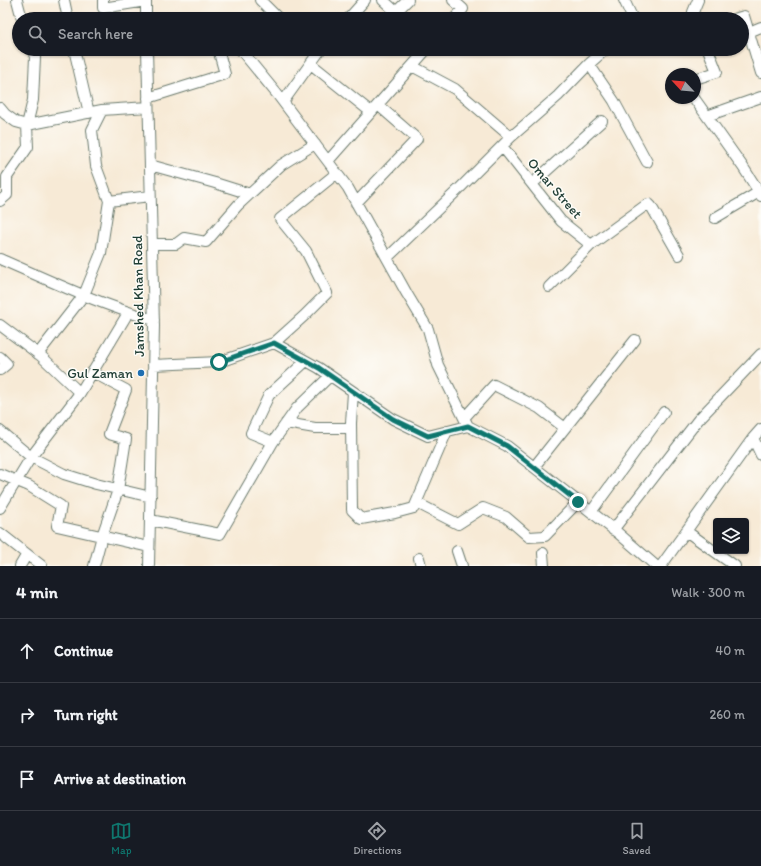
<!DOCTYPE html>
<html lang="en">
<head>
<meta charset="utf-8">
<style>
	body { margin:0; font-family:Itim,sans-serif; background:#242831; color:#f1f3f6 }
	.controls { position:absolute; right:12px; bottom:12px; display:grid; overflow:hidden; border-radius:4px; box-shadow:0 1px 3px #0004 }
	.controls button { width:36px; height:36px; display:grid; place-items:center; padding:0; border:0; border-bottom:1px solid #363941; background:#171b24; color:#f1f3f6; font:20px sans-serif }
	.compass { position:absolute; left:665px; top:68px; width:36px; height:36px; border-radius:50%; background:#171b24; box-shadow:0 1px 3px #0004; rotate:296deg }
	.stop { position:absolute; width:12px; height:12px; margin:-9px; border:3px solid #0f766e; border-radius:50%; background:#fff }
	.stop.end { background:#0f766e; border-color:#fff; box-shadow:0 1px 4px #0008 }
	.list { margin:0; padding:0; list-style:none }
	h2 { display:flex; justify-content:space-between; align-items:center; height:52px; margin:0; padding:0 16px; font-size:17px }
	h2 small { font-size:13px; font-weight:400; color:#9ea1a6 }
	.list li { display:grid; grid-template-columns:26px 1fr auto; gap:12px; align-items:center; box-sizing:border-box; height:64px; padding:0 16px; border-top:1px solid #363941 }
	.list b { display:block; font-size:15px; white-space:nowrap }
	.list em { font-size:13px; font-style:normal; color:#9ea1a6 }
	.icon { flex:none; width:22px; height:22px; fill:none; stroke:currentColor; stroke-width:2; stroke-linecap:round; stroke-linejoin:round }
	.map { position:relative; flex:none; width:761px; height:566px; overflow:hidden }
	.search { position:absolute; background:#171b24; box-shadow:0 1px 3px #0004; left:12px; right:12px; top:12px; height:44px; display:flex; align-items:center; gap:10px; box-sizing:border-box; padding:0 14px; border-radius:22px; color:#9ea1a6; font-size:15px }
	.sheet { height:244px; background:#171b24 }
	nav { display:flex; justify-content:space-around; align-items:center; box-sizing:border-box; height:56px; border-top:1px solid #363941; background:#171b24; font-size:11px; color:#9ea1a6 }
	nav a { display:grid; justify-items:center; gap:2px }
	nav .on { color:#0f766e }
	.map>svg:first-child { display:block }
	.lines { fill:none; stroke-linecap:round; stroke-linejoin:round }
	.minor-casing { stroke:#6b7a6d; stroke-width:12 }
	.minor { stroke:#fff; stroke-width:10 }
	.route { stroke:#0f766e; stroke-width:5 }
	.poi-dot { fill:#1f6fb2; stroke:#fdfcf7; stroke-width:1.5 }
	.labels { text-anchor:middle; stroke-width:3; stroke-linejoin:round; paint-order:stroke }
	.street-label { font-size:14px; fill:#1f3d34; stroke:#fdfcf7 }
	.poi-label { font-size:14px; fill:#1f3d34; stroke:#fdfcf7; text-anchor:end }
</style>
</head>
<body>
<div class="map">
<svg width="761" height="566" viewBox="0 0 761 566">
	<rect width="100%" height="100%" fill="#fdfcf7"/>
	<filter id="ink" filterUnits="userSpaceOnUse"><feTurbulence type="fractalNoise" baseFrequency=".025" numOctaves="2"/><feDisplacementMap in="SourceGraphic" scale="8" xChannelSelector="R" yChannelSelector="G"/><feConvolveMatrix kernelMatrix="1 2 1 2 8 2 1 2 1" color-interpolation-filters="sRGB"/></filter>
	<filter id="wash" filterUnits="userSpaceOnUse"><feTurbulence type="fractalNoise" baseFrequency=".012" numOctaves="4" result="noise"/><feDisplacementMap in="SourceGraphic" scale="16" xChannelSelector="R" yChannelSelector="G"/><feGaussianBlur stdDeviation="0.9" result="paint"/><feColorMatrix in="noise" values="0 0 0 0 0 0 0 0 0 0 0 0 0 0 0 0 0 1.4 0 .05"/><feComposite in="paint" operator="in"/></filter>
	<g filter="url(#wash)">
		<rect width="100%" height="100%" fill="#f7ead6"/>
	</g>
	<g filter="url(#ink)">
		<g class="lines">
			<defs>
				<path id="minor" d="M 17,0 L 22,19
					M 64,0 L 68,19
					M 103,0 L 103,8 L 146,1
					M 146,0 L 146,19
					M 260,0 L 279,19
					M 383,0 L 396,12 L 408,0
					M 453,0 L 463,9 L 454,19
					M 624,0 L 633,19
					M 348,19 L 365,0
					M 696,19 L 693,12 L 698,0
					M 734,19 L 744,16 L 761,73
					M 749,32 L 761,27
					M 74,49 L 89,113
					M 147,49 L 154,326 L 149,566
					M 240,49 L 277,94 L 348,188 L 407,294 L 428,329 L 438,365 L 468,426 L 507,446 L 618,533 L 656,566
					M 311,64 L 371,112
					M 589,64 L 614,101 L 647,162
					M 412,66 L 455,89 L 511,137
					M 695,79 L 717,72 L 708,49
					M 148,98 L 225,74 L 218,49
					M 694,98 L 743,167 L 759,192
					M 283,102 L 321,49
					M 148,107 L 102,110 L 92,130 L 96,166 L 109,201 L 150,196
					M 0,108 L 5,114 L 16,122 L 27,125 L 102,110
					M 707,116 L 761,97
					M 502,146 L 561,221 L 591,245
					M 328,161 L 427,49
					M 150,165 L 215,183 L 250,194
					M 532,184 L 602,121
					M 0,201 L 7,195 L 7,177 L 28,147 L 27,125 L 33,100 L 35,57 L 32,49
					M 356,203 L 417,139 L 378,105
					M 715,218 L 759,192 L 761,196
					M 152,244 L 176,244 L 184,238 L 206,242 L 238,205 L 281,165 L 315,144
					M 387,258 L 461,187 L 511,137 L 558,96 L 589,64 L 606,49
					M 0,259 C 50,281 101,305 154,320
					M 549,287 L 591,245 L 646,205 L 649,204 L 651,206 L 679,255
					M 0,325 L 41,356 L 80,393
					M 274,343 L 304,316 L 327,293 L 306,251 L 280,219 L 337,173
					M 38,354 L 84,295 L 101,253 L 109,201
					M 0,357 L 7,364 L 0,370
					M 153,365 L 219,362 L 274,343 L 319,368 L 393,419 L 428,436 L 468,426
					M 92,372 L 126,390 L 109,434 L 126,439 L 118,490 L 102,536 L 94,566
					M 353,392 L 351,423 L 352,510 L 361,519 L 395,513 L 414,508 L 447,431
					M 464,418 L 494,385 L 539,408 L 565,428
					M 286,423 L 315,428 L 351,428
					M 0,431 L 31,457 L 64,474 L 96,484 L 151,497
					M 753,438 L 761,455
					M 273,442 L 251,433 L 269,395 L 306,361
					M 534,467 L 635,340
					M 0,474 L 29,486 L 61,506 L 57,526 L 149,547
					M 417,503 L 458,524 L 483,508 L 506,517 L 529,537 L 545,536 L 578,502
					M 0,508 L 31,457 L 80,393 L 128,313
					M 591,512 L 664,412
					M 150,520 L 220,534 L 273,442 L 297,408 L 330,376
					M 613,530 L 698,420 L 761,354
					M 686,531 L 735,566
					M 0,533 L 42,566
					M 457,551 L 462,566
					M 543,553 L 544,566
					M 419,558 L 421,566
					M 20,566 L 27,554
					M 661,566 L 753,438 L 761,429"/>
			</defs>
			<!-- minor casing -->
			<use href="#minor" class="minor-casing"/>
			<!-- minor -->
			<use href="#minor" class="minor"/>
		</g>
	</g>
	<g class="lines" filter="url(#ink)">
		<!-- route -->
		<path class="route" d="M 219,362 L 274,343 L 319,368 L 393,419 L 428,436 L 468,426 L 507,446 L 578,502"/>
	</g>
	<!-- markers -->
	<circle class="poi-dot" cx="141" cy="373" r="4"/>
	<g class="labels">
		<!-- street labels -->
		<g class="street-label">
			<text transform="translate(555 188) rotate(49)" y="5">Omar Street</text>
			<text transform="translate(138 296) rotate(-91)" y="5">Jamshed Khan Road</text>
		</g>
		<!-- poi labels -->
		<g class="poi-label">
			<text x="133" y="378">Gul Zaman</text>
		</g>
	</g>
</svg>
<div class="controls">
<button><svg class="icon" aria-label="layers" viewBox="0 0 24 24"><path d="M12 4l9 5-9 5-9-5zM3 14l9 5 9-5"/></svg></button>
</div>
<svg class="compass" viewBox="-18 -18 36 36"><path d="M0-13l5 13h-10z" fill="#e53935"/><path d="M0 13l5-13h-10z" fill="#9ea1a6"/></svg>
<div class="stop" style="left:219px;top:362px"></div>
<div class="stop end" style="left:578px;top:502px"></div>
<div class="search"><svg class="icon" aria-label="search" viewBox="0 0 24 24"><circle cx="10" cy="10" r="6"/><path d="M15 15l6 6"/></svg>Search here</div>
</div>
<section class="sheet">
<h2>4 min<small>Walk · 300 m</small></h2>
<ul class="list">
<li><svg class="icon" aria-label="ahead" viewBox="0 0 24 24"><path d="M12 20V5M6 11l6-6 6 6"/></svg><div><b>Continue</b></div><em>40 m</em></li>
<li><svg class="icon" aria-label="right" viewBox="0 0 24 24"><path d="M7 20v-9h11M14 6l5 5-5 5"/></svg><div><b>Turn right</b></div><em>260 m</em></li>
<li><svg class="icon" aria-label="arrive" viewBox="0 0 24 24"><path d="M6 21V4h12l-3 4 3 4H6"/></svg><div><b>Arrive at destination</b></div></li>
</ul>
</section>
<nav>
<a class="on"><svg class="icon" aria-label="map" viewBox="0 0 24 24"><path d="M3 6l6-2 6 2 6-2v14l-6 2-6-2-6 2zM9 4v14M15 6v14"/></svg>Map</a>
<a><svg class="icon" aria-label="directions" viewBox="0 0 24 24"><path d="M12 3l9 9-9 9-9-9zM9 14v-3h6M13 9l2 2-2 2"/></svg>Directions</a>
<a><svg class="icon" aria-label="saved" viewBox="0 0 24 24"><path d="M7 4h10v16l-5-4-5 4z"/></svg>Saved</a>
</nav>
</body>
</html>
